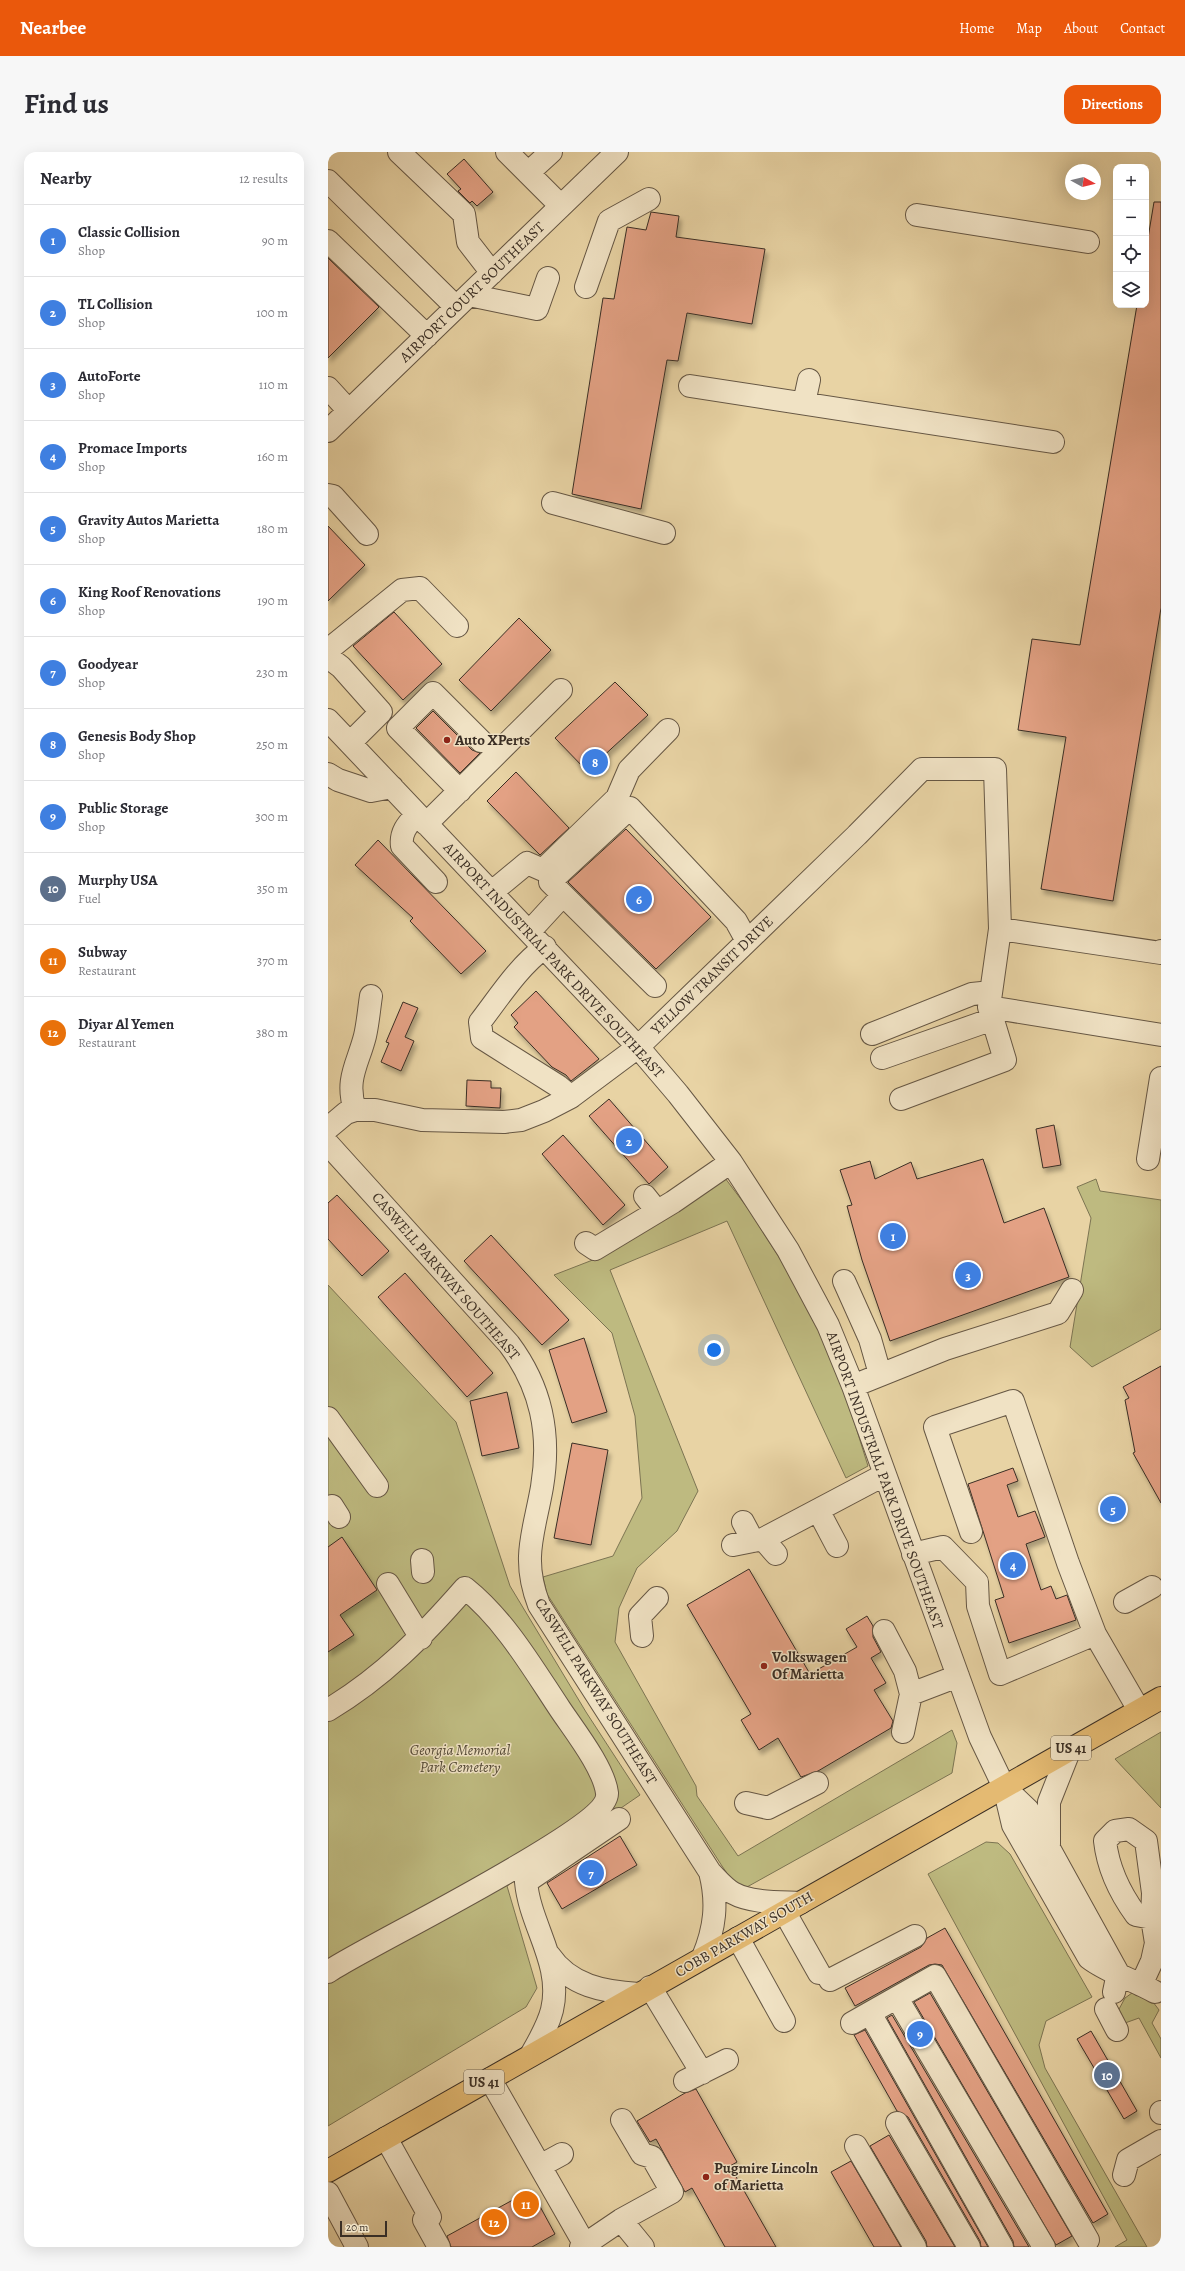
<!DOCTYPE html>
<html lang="en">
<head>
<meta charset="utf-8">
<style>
	body { margin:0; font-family:Alegreya,serif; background:#f7f7f7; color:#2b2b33 }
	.controls { position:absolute; right:12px; top:12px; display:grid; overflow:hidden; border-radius:8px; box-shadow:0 4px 16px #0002 }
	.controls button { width:36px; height:36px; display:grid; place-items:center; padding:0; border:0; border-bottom:1px solid #e1e1e2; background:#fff; color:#2b2b33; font:20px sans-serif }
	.compass { position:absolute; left:737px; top:12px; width:36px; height:36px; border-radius:50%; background:#fff; box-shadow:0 4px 16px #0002; rotate:98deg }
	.scale { position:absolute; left:12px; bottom:10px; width:47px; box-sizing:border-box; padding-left:4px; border:2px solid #3a2e24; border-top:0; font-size:11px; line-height:14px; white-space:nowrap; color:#3a2e24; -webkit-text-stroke:3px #f0e2c4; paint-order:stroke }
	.you { position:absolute; left:386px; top:1198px; width:14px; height:14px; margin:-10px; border:3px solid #fff; border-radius:50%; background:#1a73e8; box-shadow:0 0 0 6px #1a73e833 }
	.badge { display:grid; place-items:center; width:26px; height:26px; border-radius:50%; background:#ea580c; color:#fff; font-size:13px; font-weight:700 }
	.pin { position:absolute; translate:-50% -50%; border:2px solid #fff; box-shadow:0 1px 4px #0006 }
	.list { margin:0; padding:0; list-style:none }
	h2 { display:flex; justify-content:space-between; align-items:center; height:52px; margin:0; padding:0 16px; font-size:17px }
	h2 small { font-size:13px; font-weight:400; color:#7c7c81 }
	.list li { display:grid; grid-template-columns:26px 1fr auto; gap:12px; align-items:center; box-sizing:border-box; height:72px; padding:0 16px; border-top:1px solid #e1e1e2 }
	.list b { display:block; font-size:15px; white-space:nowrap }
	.list p { margin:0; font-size:13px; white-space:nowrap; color:#7c7c81 }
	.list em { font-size:13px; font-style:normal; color:#7c7c81 }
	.icon { flex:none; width:22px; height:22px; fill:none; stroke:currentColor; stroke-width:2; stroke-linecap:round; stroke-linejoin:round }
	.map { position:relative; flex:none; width:833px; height:2095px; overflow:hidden; border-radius:12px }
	header { display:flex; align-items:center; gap:24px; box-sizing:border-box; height:56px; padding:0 20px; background:#ea580c; color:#fff }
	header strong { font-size:19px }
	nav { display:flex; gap:22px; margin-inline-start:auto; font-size:14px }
	.intro { display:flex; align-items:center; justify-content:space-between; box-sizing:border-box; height:96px; padding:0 24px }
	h1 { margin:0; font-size:28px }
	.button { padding:10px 18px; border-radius:12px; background:#ea580c; color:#fff; font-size:14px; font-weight:700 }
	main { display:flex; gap:24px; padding:0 24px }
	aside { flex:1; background:#fff; border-radius:12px; box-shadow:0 4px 16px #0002 }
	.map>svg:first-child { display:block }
	.green { fill:#beba80; stroke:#7c7452 }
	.building { fill:#e3a184; stroke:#3a2e24; filter:url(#shadow) }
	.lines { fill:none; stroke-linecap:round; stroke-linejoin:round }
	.minor-casing { stroke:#665744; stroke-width:24 }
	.major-casing { stroke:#3a2e24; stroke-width:24 }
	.minor { stroke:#f0e2c4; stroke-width:22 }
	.major { stroke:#e4ba72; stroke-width:22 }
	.poi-dot { fill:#8f2418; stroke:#f0e2c4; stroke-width:1.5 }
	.labels { text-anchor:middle; stroke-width:3; stroke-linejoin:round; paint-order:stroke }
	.shield { fill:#f0e2c4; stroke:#716454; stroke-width:1 }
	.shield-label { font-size:14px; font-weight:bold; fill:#3a2e24 }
	.street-label { font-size:15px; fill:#3a2e24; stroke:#f0e2c4 }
	.poi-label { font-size:15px; font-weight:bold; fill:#3a2e24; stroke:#f0e2c4; text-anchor:start }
	.park-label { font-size:15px; font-style:italic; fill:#544a36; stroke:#f0e2c4 }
</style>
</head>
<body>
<header>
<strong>Nearbee</strong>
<nav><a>Home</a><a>Map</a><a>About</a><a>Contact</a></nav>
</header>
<div class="intro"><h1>Find us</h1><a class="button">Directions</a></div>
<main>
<aside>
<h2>Nearby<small>12 results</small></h2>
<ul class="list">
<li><span class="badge" style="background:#3f7fe0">1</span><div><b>Classic Collision</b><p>Shop</p></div><em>90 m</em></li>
<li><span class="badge" style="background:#3f7fe0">2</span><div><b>TL Collision</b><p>Shop</p></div><em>100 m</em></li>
<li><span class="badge" style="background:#3f7fe0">3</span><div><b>AutoForte</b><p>Shop</p></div><em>110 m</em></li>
<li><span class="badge" style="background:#3f7fe0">4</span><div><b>Promace Imports</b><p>Shop</p></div><em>160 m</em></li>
<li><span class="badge" style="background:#3f7fe0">5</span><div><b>Gravity Autos Marietta</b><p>Shop</p></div><em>180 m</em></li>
<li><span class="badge" style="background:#3f7fe0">6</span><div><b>King Roof Renovations</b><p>Shop</p></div><em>190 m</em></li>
<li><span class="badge" style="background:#3f7fe0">7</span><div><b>Goodyear</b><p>Shop</p></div><em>230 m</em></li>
<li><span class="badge" style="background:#3f7fe0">8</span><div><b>Genesis Body Shop</b><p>Shop</p></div><em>250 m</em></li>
<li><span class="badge" style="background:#3f7fe0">9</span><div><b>Public Storage</b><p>Shop</p></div><em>300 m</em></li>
<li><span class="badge" style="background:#5c6f8a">10</span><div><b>Murphy USA</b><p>Fuel</p></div><em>350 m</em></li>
<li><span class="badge" style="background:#e8710a">11</span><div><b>Subway</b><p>Restaurant</p></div><em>370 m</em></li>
<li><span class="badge" style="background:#e8710a">12</span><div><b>Diyar Al Yemen</b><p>Restaurant</p></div><em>380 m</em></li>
</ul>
</aside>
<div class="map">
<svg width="833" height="2095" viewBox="0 0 833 2095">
	<defs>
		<filter id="shadow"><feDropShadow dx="2.5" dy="4.5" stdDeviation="2" flood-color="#0004"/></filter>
	</defs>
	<rect width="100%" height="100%" fill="#e8d3a4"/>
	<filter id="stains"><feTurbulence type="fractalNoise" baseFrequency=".005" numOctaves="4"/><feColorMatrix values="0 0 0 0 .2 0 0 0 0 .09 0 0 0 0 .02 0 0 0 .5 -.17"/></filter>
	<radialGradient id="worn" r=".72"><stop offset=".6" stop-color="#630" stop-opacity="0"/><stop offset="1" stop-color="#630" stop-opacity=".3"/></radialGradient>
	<!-- green -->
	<path class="green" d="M 397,1026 L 421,1058 L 482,1154 L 516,1237 L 540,1314 L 518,1326 L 399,1069 L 282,1118 L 370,1339 L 349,1379 L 309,1416 L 291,1456 L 287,1490 L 368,1634 L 369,1644 L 410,1704 L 624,1578 L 629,1591 L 624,1621 L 419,1735 L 405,1730 L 394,1714 L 219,1442 L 215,1425 L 285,1404 L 314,1346 L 307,1264 L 284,1181 L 226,1123 L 275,1104 Z
		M 768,1027 L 772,1039 L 833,1048 L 833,1177 L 764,1215 L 742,1195 L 763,1066 L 749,1035 Z
		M 0,1133 L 128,1270 L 182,1434 L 258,1560 L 312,1643 L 179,1734 L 209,1836 L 198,1855 L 0,1974 Z
		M 833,1580 L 833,1656 L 787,1607 Z
		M 658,1690 L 670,1691 L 682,1702 L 764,1845 L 718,1869 L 711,1893 L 717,1916 L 819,2095 L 787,2095 L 799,2088 L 600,1722 Z
		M 804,1841 L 825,1850 L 831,1858 L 824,1871 L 833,1887 L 833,1906 L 811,1866 L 797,1871 L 790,1859 L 797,1846 Z"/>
	<!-- building -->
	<path class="building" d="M 136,7 L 165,40 L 149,54 L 144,49 L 142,51 L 130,39 L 133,37 L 119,22 Z
		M 826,50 L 833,50 L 833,456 L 785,749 L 713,737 L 738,585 L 690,578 L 704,487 L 752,493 L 809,153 L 818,153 L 818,98 Z
		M 323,60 L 351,64 L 348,85 L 437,97 L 424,172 L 359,161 L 350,209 L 339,208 L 313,357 L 244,342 L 275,146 L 286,147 L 299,75 L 318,78 Z
		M 0,106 L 51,155 L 0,206 Z
		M 0,374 L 37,413 L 0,449 Z
		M 66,460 L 114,512 L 75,548 L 25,494 Z
		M 191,466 L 223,498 L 163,559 L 131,528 Z
		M 287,530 L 320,563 L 259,619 L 227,586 Z
		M 105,559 L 144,598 L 152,601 L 132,621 L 88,576 Z
		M 188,620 L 241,676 L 212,703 L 159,649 Z
		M 298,677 L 383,765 L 328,817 L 240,730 Z
		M 50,688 L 158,799 L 133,822 L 82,769 L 85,766 L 27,713 Z
		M 208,839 L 271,907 L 243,929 L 238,923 L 224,915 L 186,875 L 190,871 L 183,863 Z
		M 75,850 L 90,856 L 77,885 L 86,889 L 73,919 L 53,910 L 61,891 L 58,890 Z
		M 139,928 L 163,929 L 163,936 L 173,936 L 172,956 L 138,954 Z
		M 281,947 L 340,1015 L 321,1032 L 261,964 Z
		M 726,973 L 733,1013 L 715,1016 L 708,977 Z
		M 235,983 L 297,1053 L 275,1073 L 214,1002 Z
		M 655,1007 L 676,1071 L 716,1056 L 741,1125 L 562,1189 L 534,1108 L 519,1054 L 524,1053 L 512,1018 L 542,1009 L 547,1027 L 583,1010 L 589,1027 Z
		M 9,1043 L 61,1099 L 34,1124 L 0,1087 L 0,1051 Z
		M 163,1083 L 241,1168 L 214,1193 L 136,1109 Z
		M 77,1121 L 165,1221 L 139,1245 L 50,1145 Z
		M 256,1186 L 279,1260 L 244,1271 L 221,1198 Z
		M 833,1214 L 833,1351 L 805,1301 L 807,1300 L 797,1248 L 801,1246 L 795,1235 Z
		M 179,1240 L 191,1296 L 154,1304 L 142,1249 Z
		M 244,1291 L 280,1298 L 263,1393 L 226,1386 Z
		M 685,1316 L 690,1329 L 679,1333 L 690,1365 L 707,1359 L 717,1385 L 698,1392 L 713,1438 L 723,1434 L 728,1447 L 739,1443 L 748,1468 L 681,1491 L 667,1448 L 676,1445 L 640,1332 Z
		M 14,1385 L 49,1438 L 12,1463 L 26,1483 L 0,1500 L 0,1395 Z
		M 421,1417 L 482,1522 L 529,1495 L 518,1477 L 539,1464 L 545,1474 L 545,1485 L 553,1500 L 543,1506 L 558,1531 L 546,1538 L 565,1569 L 563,1576 L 490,1619 L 473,1625 L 450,1586 L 431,1598 L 413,1568 L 423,1562 L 359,1453 Z
		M 292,1684 L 309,1713 L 234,1757 L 219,1731 Z
		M 617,1776 L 780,2062 L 765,2071 L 614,1813 L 607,1812 L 601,1813 L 527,1854 L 517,1836 L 593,1795 L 599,1786 Z
		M 602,1841 L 744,2084 L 728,2093 L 586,1850 Z
		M 564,1863 L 701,2095 L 686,2095 L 685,2089 L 559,1866 Z
		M 537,1878 L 660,2095 L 653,2095 L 652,2089 L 580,1965 L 569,1959 L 526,1883 Z
		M 763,1879 L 809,1959 L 796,1967 L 749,1887 Z
		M 368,1937 L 409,2010 L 402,2014 L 448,2095 L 397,2095 L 364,2036 L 357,2040 L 328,1987 L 322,1990 L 309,1969 L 357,1941 Z
		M 561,1983 L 627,2095 L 599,2095 L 598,2089 L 542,1994 Z
		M 523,2009 L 573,2095 L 546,2095 L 503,2020 Z
		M 203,2038 L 227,2082 L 204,2095 L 123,2095 L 119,2084 Z"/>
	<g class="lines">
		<defs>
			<path id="minor" d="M 71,0 L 136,62 L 140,90 L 164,121
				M 179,0 L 233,54
				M 200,21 L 223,0
				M 0,29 L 128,155
				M 589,63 L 760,90
				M 0,89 L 99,184
				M 258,135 L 281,69 L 321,47
				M 141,143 L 209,157 L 220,126
				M 362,234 L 725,290
				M 0,236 L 21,259
				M 476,251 L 481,228
				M 0,279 L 289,0
				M 0,343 L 5,344 L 39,382
				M 225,351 L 336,381
				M 0,498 L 74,438 L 92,436 L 129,474
				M 0,505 L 13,515 L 53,560 L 22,591
				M 0,568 L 310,895 L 350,942 L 403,1010 L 460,1098 L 500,1173 L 525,1234 L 652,1585 L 676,1635 L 685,1673 L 761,1806 C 779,1820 806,1828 827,1840
				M 0,622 L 10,628 L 43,639 L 64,635
				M 132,639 L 70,576 L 105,541 L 153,589
				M 89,662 C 80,672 72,680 74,694 L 108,730
				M 98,672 L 233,538
				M 164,740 L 199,711 L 215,718 L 289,646 L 301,618 L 340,578
				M 202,779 L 235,743
				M 217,795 C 190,815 172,844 152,870 L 154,886 L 230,934 L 243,945
				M 833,799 L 833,801 L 672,777 L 661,855 L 833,883
				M 327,834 L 222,730 L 302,656 L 408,769 L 419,789
				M 544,882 L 644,842 L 663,840
				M 554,906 L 665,867
				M 573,947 L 677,908 L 661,855
				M 27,958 C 17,927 30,912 37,884 C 40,871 41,857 43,844
				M 0,976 L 18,961 L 27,958 L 47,958 L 94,968 L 176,970 L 193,968 L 216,959 L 243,945 L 310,895 L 529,683 L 594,617 L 667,617 L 672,777
				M 0,992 L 181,1192 C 213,1235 223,1281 214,1335 C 206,1381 193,1406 211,1453 L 382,1720 C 389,1727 396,1736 405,1741 C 423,1751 451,1750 472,1751
				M 820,1007 L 833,926
				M 317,1044 L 329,1059
				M 258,1091 L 267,1097 L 345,1050 L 403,1010
				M 516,1129 L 542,1187 L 552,1222
				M 525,1234 L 617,1197 L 730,1161 L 744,1138
				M 0,1266 L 49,1334
				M 4,1354 L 11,1365
				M 490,1358 L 509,1394
				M 415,1370 L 425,1389
				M 643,1380 L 607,1275 L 685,1249 L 740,1411 L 767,1482
				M 435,1387 L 448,1402
				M 405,1393 L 435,1387 L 556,1323
				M 585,1402 L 615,1395 L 649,1430 L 650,1454 L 672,1522 L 767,1482 L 811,1558
				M 94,1408 L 95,1420
				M 60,1432 L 93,1486
				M 797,1450 L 824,1435
				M 556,1479 L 577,1519 L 583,1542 L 575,1580
				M 314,1484 L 312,1464 L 329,1446
				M 583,1542 L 630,1524
				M 0,1558 C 55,1525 95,1484 137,1436 C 177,1468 204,1515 232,1557 C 246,1578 276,1616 279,1641 C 283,1677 37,1794 0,1820
				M 676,1635 L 700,1658 L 790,1821 L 786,1840
				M 418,1651 L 440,1656 L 489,1631
				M 721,1692 L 721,1650 L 742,1597
				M 456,1759 L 491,1821
				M 410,1786 L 456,1869
				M 221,1803 C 242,1834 276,1840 311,1842
				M 375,1805 C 387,1776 390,1751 382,1720
				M 502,1828 L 587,1784
				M 813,1833 L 824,1809 L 828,1791 L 824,1766 L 825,1741 L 818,1689 L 801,1677 L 787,1679 L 777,1689 C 780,1716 792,1741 808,1763 L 824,1766
				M 322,1835 L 374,1921
				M 569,1846 L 716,2095
				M 778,1857 L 789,1878
				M 542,1861 L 674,2095
				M 524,1871 L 607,1824 L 760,2088
				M 203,1903 C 211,1889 220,1874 224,1858 C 235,1812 202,1774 198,1730 L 291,1667
				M 162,1927 L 257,2093
				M 357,1929 L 399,1908
				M 833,1960 L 833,1961
				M 569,1971 L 641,2095
				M 58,1986 L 102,2065
				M 528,1994 L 587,2095
				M 212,2014 L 234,2002
				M 796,2023 L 800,2008 L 833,1989
				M 0,2041 L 29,2095
				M 96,2068 L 111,2095
				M 293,2068 L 315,2095
				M 253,2095 L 293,2068 L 344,2040 L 324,2005 L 314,2002 L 294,1968"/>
			<path id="major" d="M 0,2019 L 833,1546"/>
		</defs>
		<!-- minor casing -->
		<use href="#minor" class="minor-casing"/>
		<!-- major casing -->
		<use href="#major" class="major-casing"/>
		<!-- minor -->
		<use href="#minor" class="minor"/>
		<!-- major -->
		<use href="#major" class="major"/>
	</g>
	<!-- markers -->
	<g class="poi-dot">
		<circle cx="119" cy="588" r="4"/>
		<circle cx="436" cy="1514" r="4"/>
		<circle cx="378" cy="2025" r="4"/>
	</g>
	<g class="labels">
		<!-- shield labels -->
		<g class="shield">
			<rect x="723" y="1584" width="40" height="24" rx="3"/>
			<rect x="136" y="1918" width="40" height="24" rx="3"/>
		</g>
		<g class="shield-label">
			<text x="743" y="1601">US 41</text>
			<text x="156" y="1935">US 41</text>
		</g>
		<!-- street labels -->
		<g class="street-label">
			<text transform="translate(144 140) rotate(-44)" y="5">AIRPORT COURT SOUTHEAST</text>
			<text transform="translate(226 808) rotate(47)" y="5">AIRPORT INDUSTRIAL PARK DRIVE SOUTHEAST</text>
			<text transform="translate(384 823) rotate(-44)" y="5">YELLOW TRANSIT DRIVE</text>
			<text transform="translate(118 1124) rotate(49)" y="5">CASWELL PARKWAY SOUTHEAST</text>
			<text transform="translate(557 1328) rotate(70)" y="5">AIRPORT INDUSTRIAL PARK DRIVE SOUTHEAST</text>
			<text transform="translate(268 1539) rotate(58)" y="5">CASWELL PARKWAY SOUTHEAST</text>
			<text transform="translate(416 1782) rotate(-30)" y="5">COBB PARKWAY SOUTH</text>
		</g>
		<!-- poi labels -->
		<g class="poi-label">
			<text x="127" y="593">Auto XPerts</text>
			<text x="444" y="1510">Volkswagen<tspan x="444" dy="17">Of Marietta</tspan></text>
			<text x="386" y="2021">Pugmire Lincoln<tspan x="386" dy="17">of Marietta</tspan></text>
		</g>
		<!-- park labels -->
		<g class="park-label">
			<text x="132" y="1603">Georgia Memorial<tspan x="132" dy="17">Park Cemetery</tspan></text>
		</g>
	</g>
	<rect width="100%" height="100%" filter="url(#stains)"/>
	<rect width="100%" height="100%" fill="url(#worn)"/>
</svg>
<div class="controls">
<button>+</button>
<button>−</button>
<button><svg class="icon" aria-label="locate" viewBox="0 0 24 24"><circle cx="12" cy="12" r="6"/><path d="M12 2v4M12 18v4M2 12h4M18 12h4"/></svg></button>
<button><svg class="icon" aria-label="layers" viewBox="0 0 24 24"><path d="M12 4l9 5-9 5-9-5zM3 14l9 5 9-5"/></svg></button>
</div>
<svg class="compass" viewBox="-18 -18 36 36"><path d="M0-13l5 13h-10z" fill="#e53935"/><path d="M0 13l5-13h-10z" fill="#7c7c81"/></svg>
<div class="scale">20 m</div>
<div class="you"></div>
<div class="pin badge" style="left:565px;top:1084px;background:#3f7fe0">1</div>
<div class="pin badge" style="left:301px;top:989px;background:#3f7fe0">2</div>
<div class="pin badge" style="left:640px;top:1123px;background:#3f7fe0">3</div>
<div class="pin badge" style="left:685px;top:1413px;background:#3f7fe0">4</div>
<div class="pin badge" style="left:785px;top:1357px;background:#3f7fe0">5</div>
<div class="pin badge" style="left:311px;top:747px;background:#3f7fe0">6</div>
<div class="pin badge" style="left:263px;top:1721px;background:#3f7fe0">7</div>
<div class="pin badge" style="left:267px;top:610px;background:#3f7fe0">8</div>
<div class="pin badge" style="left:592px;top:1882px;background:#3f7fe0">9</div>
<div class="pin badge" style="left:779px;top:1923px;background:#5c6f8a">10</div>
<div class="pin badge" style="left:198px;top:2052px;background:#e8710a">11</div>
<div class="pin badge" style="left:166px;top:2070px;background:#e8710a">12</div>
</div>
</main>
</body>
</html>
